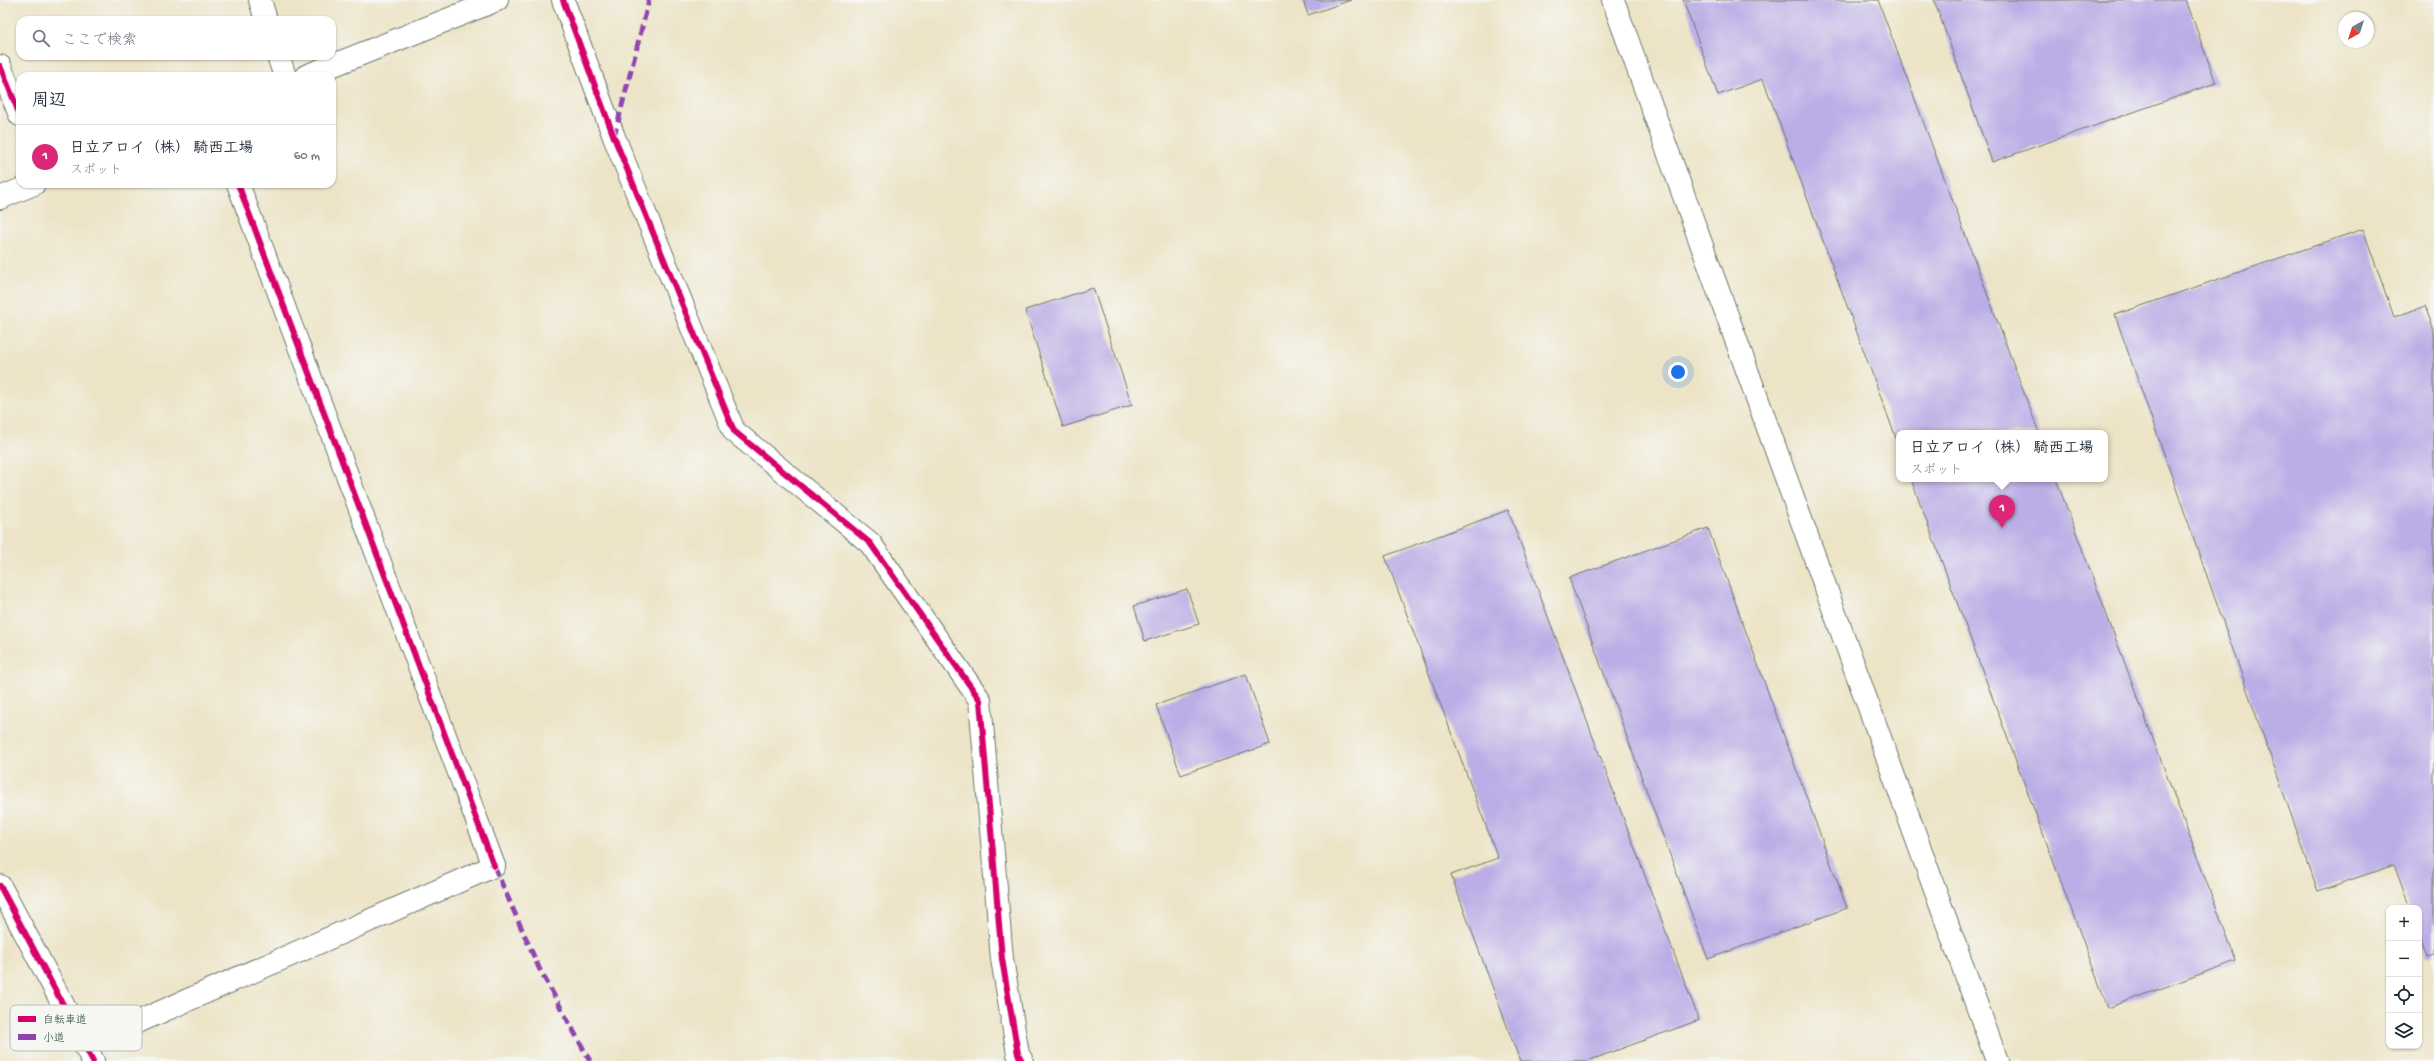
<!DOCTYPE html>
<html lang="ja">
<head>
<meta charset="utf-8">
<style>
	body { margin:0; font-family:"Gochi Hand","Klee One",sans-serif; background:#f2f2f3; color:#1f2937 }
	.controls { position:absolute; right:12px; bottom:12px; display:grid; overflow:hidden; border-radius:8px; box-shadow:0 1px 3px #0004 }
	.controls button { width:36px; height:36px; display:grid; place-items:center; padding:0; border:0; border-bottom:1px solid #e0e1e3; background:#fff; color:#1f2937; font:20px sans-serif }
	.compass { position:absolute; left:2338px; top:12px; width:36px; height:36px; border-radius:50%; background:#fff; box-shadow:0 1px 3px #0004; rotate:219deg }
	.you { position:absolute; left:1678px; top:372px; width:14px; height:14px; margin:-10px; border:3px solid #fff; border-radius:50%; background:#1a73e8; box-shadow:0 0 0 6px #1a73e833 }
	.badge { display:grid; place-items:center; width:26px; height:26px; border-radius:50%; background:#db2777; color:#fff; font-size:13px; font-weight:700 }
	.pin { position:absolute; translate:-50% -33px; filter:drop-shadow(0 1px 2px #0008) }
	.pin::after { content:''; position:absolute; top:21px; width:14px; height:12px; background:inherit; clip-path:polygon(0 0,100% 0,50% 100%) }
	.popup { position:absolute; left:1896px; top:430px; width:212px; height:52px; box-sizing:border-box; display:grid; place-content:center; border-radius:8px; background:#fff; filter:drop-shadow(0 1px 3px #0005); font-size:13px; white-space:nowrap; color:#747a83 }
	.popup b { font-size:15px; color:#1f2937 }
	.popup::after { content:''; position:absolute; left:50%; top:100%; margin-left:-8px; border:8px solid transparent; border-top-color:#fff }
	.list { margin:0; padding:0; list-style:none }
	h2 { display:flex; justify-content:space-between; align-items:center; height:52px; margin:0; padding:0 16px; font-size:17px }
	h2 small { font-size:13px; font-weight:400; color:#747a83 }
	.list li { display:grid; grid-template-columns:26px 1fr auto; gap:12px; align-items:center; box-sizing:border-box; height:64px; padding:0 16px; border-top:1px solid #e0e1e3 }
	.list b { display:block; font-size:15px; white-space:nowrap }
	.list p { margin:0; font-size:13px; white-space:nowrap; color:#747a83 }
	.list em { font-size:13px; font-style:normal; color:#747a83 }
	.icon { flex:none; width:22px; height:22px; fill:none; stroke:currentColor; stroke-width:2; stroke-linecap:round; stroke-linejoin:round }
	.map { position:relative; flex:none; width:2434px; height:1061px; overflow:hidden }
	.search { position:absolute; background:#fff; box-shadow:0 1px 3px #0004; left:16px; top:16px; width:320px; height:44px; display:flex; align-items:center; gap:10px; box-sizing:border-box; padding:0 14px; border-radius:12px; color:#747a83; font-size:15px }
	.panel { position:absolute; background:#fff; box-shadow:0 1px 3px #0004; left:16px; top:72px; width:320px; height:116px; border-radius:12px }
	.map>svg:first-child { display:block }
	.building { fill:#bbade6 }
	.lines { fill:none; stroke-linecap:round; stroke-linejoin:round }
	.service-casing { stroke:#677767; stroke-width:24 }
	.minor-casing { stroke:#677767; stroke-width:24 }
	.service { stroke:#fff; stroke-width:22 }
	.minor { stroke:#fff; stroke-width:22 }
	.quiet { stroke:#8e44ad; stroke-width:5; stroke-dasharray:10 5; stroke-linecap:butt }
	.cycleway-casing { stroke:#f6f6f2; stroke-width:8 }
	.cycleway { stroke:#d6006c; stroke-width:6 }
	.key { fill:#f6f6f2; stroke:#b6beb9; stroke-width:1 }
	.key-label { font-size:11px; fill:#1f3d34 }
</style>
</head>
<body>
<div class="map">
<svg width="2434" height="1061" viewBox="0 0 2434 1061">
	<rect width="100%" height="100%" fill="#f6f6f2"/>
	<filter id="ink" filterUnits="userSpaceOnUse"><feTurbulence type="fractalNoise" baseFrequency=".025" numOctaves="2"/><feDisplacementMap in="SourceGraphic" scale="8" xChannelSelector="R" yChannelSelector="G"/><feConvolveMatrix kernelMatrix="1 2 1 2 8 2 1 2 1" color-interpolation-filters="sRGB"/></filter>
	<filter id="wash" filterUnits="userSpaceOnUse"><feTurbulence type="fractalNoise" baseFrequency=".012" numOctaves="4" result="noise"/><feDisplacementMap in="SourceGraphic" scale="16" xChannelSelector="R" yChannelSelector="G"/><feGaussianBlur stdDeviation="0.9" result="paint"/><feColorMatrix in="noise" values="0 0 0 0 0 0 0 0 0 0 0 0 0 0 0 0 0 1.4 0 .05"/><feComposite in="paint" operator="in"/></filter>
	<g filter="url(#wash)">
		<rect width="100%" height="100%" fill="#ede4c7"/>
		<g id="blocks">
			<!-- building -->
			<path class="building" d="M 1303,0 L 1351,0 L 1308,15 Z
				M 1683,0 L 1878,0 L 2039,433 L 1899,433 L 1899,446 L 1763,79 L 1718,95 Z
				M 1934,0 L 2186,0 L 2216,83 L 1992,162 Z
				M 2363,229 L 2394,317 L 2425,306 L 2434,331 L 2434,955 L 2427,957 L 2419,934 L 2419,908 L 2410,908 L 2394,865 L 2318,891 L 2115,315 Z
				M 1093,288 L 1132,405 L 1063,427 L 1025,310 Z
				M 1911,479 L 2056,479 L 2236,961 L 2108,1008 Z
				M 1508,510 L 1699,1020 L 1588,1061 L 1520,1061 L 1451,875 L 1498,858 L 1385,556 Z
				M 1708,528 L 1847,908 L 1708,959 L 1569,578 Z
				M 1187,589 L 1199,624 L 1145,641 L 1134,606 Z
				M 1246,674 L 1270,744 L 1181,775 L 1156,705 Z"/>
		</g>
	</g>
	<g filter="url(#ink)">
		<use href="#blocks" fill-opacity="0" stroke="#677767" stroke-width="1"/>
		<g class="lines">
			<defs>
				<path id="service" d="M 260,0 L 266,20
					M 1613,0 L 1997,1061
					M 278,56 L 285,76
					M 85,1045 L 494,866"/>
				<path id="minor" d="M 563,0 L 614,137 L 734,431 L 870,543 L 980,700 L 1002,959 L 1018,1054 L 1022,1061
					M 0,66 L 20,115
					M 306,76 L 497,0
					M 238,184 L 494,866
					M 0,198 L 34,184
					M 0,886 L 93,1061"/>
			</defs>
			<!-- service casing -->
			<use href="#service" class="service-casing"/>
			<!-- minor casing -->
			<use href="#minor" class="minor-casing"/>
			<!-- service -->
			<use href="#service" class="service"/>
			<!-- minor -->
			<use href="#minor" class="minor"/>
			<!-- quiet -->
			<path class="quiet" d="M 614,137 L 649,0
				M 494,866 L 539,968 L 590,1061"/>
			<defs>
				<path id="cycleway" d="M 563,0 L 614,137 L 734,431 L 870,543 L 980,700 L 1002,959 L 1018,1054 L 1022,1061
					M 0,66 L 20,115
					M 238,184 L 494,866
					M 0,886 L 93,1061"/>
			</defs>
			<!-- cycleway casing -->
			<use href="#cycleway" class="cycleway-casing"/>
			<!-- cycleway -->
			<use href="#cycleway" class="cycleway"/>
		</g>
	</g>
	<!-- legend -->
	<rect x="10" y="1005" width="132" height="46" rx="6" class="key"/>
	<rect x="18" y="1016" width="18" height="6" fill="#d6006c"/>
	<rect x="18" y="1034" width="18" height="6" fill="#8e44ad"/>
	<g class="key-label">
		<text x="43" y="1023">自転車道</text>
		<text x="43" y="1041">小道</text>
	</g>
</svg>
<div class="controls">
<button>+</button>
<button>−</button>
<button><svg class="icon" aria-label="locate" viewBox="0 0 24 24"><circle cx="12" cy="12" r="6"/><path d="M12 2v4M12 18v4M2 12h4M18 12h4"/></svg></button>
<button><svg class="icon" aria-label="layers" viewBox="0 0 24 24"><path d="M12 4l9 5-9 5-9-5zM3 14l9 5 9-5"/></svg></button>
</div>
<svg class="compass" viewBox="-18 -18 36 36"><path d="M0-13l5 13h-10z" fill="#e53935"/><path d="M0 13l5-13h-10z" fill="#747a83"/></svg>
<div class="you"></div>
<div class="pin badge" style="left:2002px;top:528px">1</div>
<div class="popup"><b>日立アロイ（株） 騎西工場</b>スポット</div>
<div class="search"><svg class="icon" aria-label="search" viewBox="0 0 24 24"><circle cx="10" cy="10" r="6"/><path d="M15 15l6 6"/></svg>ここで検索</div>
<section class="panel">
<h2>周辺<small></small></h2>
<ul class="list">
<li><span class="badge">1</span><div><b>日立アロイ（株） 騎西工場</b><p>スポット</p></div><em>60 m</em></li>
</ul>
</section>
</div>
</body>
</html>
